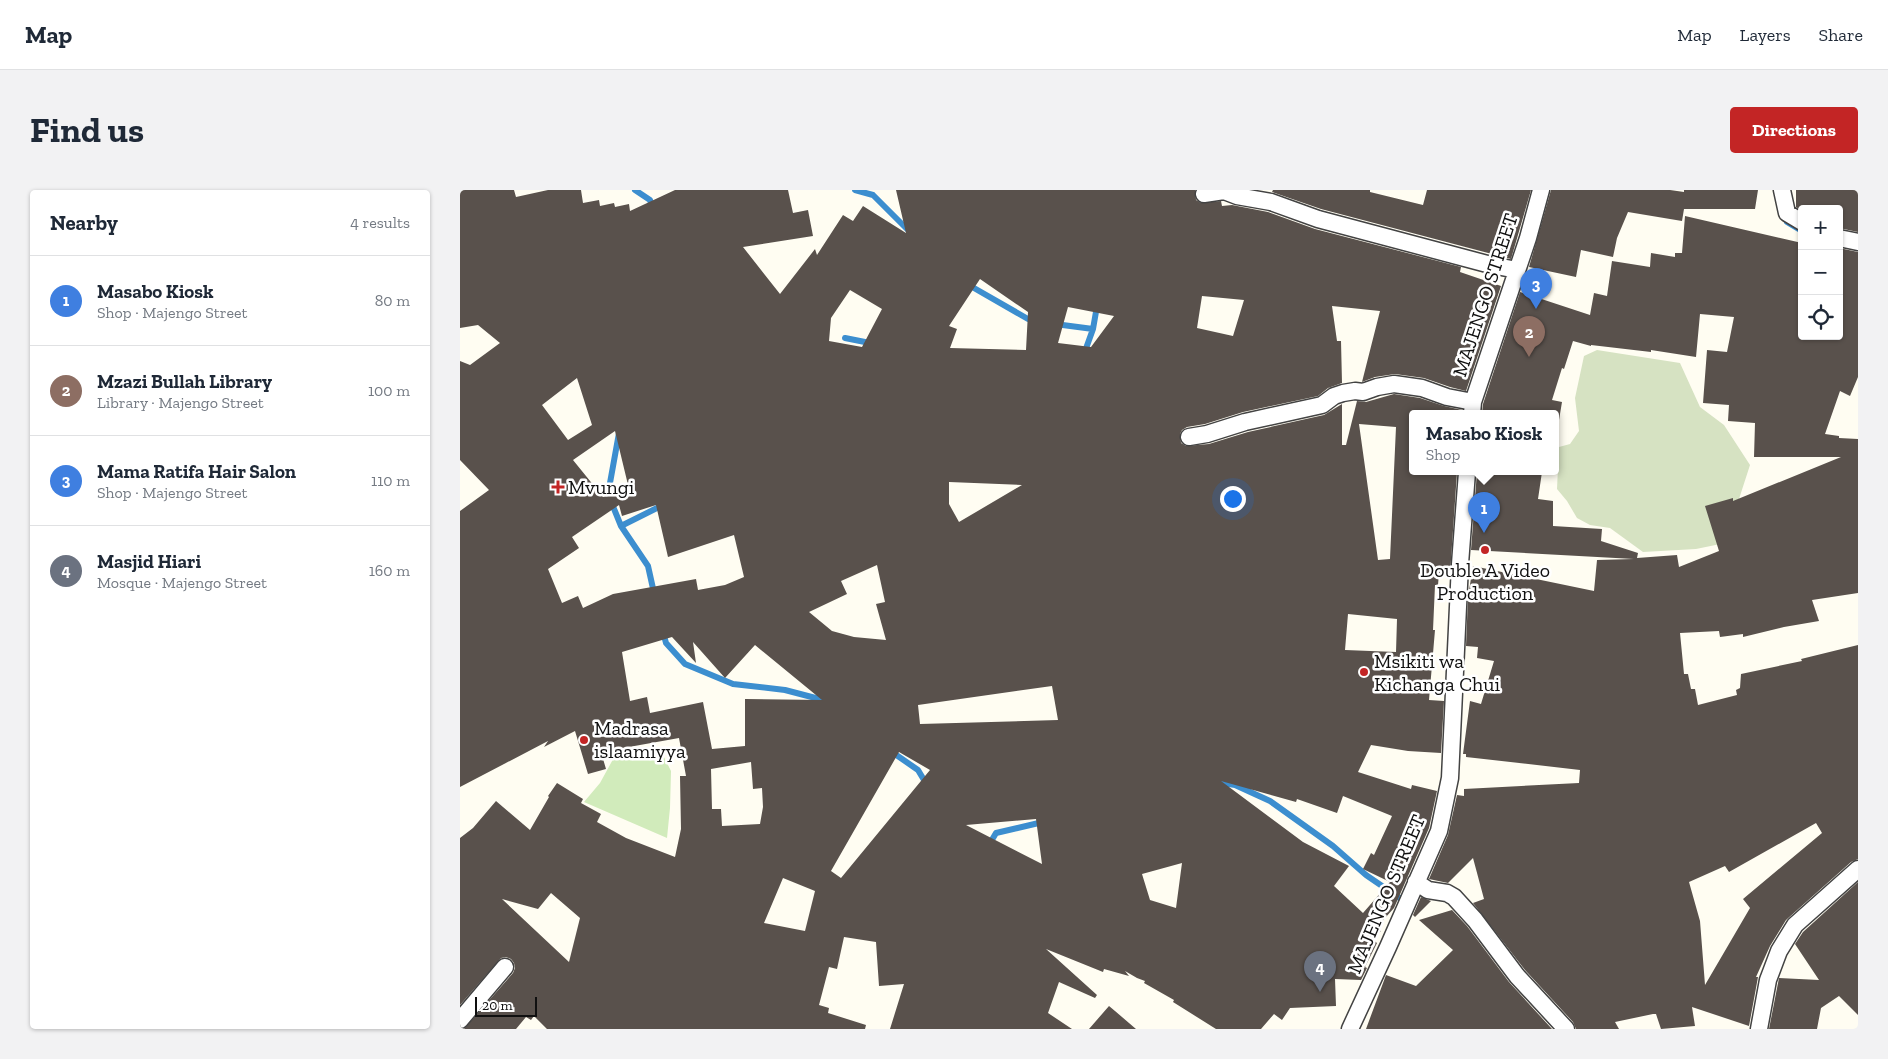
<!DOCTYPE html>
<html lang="en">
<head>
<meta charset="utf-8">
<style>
	body { margin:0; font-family:"Zilla Slab",serif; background:#f2f2f3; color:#1f2937 }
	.controls { position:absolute; right:15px; top:15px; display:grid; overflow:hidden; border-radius:5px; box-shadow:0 1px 4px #0004 }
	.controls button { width:45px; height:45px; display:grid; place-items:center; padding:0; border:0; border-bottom:1px solid #e0e1e3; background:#fff; color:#1f2937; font:25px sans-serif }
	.scale { position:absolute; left:15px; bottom:12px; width:62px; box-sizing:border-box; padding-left:5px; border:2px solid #101010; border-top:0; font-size:14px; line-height:18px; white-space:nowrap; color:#101010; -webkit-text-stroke:4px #fff; paint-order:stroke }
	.you { position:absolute; left:772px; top:308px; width:18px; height:18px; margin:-12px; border:4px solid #fff; border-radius:50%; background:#1a73e8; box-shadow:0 0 0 8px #1a73e833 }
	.badge { display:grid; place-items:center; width:32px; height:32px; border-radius:50%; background:#c32525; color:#fff; font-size:16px; font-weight:700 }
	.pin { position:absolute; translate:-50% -41px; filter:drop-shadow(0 1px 2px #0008) }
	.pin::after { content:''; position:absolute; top:26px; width:18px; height:15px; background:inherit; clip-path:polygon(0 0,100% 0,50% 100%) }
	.popup { position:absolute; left:949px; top:220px; width:150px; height:65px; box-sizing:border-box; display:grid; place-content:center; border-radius:5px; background:#fff; filter:drop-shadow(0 1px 4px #0005); font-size:16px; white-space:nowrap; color:#747a83 }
	.popup b { font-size:19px; color:#1f2937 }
	.popup::after { content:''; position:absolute; left:50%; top:100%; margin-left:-10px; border:10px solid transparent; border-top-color:#fff }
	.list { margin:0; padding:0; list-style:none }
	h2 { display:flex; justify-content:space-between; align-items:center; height:65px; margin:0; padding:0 20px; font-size:21px }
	h2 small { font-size:16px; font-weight:400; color:#747a83 }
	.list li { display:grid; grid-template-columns:32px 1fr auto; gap:15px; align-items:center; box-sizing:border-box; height:90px; padding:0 20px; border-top:1px solid #e0e1e3 }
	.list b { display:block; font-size:19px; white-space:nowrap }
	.list p { margin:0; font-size:16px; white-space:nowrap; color:#747a83 }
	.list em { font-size:16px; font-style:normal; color:#747a83 }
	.icon { flex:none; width:28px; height:28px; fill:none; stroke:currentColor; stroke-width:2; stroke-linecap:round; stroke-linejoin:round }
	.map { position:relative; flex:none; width:1398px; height:839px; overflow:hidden; border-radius:5px }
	header { display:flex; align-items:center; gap:30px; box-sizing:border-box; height:70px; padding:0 25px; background:#fff; border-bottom:1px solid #e0e1e3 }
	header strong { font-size:24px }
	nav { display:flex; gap:28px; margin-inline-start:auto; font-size:18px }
	.intro { display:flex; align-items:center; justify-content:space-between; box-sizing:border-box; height:120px; padding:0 30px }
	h1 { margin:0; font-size:35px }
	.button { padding:12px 22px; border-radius:5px; background:#c32525; color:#fff; font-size:18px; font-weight:700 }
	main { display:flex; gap:30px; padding:0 30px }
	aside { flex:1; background:#fff; border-radius:5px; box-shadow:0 1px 4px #0004 }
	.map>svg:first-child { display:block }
	.green { fill:#d1ebbb }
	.cemetery { fill:#d6e2c2 }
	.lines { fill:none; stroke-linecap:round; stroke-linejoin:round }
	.stream { stroke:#3c8ecf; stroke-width:6 }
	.building { fill:#59514c; fill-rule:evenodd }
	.street-casing { stroke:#434343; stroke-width:19 }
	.street { stroke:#fff; stroke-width:16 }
	.poi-dot { fill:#c32525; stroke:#fff; stroke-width:2 }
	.labels { text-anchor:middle; stroke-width:5; stroke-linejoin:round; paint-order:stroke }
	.street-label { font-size:20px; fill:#101010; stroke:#fff }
	.poi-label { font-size:20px; fill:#101010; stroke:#fff; text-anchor:start }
</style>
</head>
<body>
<header>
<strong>Map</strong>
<nav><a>Map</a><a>Layers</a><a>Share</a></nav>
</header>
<div class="intro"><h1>Find us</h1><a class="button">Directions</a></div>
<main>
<aside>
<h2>Nearby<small>4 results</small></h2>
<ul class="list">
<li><span class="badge" style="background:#3f7fe0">1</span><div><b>Masabo Kiosk</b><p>Shop · Majengo Street</p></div><em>80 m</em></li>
<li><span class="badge" style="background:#8d6e63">2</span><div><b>Mzazi Bullah Library</b><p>Library · Majengo Street</p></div><em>100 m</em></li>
<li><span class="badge" style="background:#3f7fe0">3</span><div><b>Mama Ratifa Hair Salon</b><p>Shop · Majengo Street</p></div><em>110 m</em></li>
<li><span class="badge" style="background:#6b7280">4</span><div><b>Masjid Hiari</b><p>Mosque · Majengo Street</p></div><em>160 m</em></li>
</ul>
</aside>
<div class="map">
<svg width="1398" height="839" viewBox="0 0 1398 839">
	<rect width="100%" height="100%" fill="#fffdf2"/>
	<!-- green -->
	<path class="green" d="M 185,560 L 203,565 L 211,581 L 210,618 L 207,648 L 124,612 L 140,593 L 157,562 Z"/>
	<!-- cemetery -->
	<path class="cemetery" d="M 1137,160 L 1220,173 L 1240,217 L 1264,235 L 1290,275 L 1279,309 L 1275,351 L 1236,359 L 1183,362 L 1150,338 L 1130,335 L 1117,328 L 1107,311 L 1097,299 L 1099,257 L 1110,254 L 1119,241 L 1115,208 L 1124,166 Z"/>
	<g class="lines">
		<!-- stream -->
		<path class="stream" d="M 175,0 L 190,10 L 193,19
			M 395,0 L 413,5 L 450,42
			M 1327,32 L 1342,41
			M 507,94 L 568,129 L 576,130
			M 595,134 L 633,139
			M 385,148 L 405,152 L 409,156
			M 624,164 L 633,139 L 637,116
			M 159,243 L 148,304 L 161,336 L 188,376 L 194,403
			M 161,336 L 203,315
			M 203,442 L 206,453 L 225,474 L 273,494 L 325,500 L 367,511
			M 432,562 L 458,580 L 467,595
			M 757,592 L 775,595 L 810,611 L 873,656 L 906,685 L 941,709
			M 529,655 L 536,643 L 583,632"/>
	</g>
	<!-- building -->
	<path class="building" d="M 0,0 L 54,0 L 56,7 L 88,0 L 121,0 L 123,13 L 139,10 L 140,16 L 154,13 L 155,17 L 169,14 L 170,21 L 215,0 L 328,0 L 333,23 L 348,20 L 353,46 L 283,57 L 320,104 L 355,59 L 357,65 L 383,25 L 393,31 L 403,16 L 446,43 L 436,0 L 735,0 L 736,10 L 741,13 L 761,11 L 762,16 L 772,15 L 808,22 L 855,39 L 1001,77 L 1000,82 L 1041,96 L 1006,201 L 990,197 L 964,188 L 935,184 L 915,187 L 902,192 L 920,121 L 872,116 L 877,151 L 881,151 L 882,193 L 868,198 L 858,206 L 783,222 L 745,234 L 727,237 L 722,240 L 720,244 L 721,253 L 726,256 L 749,254 L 788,242 L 864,225 L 882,214 L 882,255 L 886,255 L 897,211 L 906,212 L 934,204 L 960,208 L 984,216 L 1002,220 L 1002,224 L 953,224 L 953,282 L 997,282 L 990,384 L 979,383 L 978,395 L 975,395 L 973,440 L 975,440 L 969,510 L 984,511 L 981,563 L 948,561 L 911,555 L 898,582 L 951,599 L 952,595 L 977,601 L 969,638 L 934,718 L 917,737 L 921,741 L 913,750 L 917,753 L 905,777 L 907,778 L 901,790 L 875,789 L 876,816 L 830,818 L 822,830 L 814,824 L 801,839 L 756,839 L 713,812 L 714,810 L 684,793 L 685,791 L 677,788 L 665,781 L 669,786 L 644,779 L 643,782 L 586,759 L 637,805 L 635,808 L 599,792 L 588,823 L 612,839 L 430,839 L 444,794 L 419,796 L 416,752 L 384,747 L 377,779 L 369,777 L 359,815 L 369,818 L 368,823 L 406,835 L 405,839 L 87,839 L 74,826 L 71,830 L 66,827 L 56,839 L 4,839 L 53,783 L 55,778 L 54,773 L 51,769 L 46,767 L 41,768 L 0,815 L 0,648 L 13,638 L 36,611 L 70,640 L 89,607 L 88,606 L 97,593 L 123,609 L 121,613 L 141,624 L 137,632 L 166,648 L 215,667 L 221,639 L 220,586 L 226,586 L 219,548 L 141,562 L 146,579 L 128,584 L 115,541 L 84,557 L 88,551 L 0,597 L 0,321 L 29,300 L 0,270 L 0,171 L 10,175 L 40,153 L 18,135 L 0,138 ZM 520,89 L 568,122 L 566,160 L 490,158 L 497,139 L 489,136 ZM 390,100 L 422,119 L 402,157 L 369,151 L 371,128 ZM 742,106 L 784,110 L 773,146 L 737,138 ZM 608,117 L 654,126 L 631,157 L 598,153 ZM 117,188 L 132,235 L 108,250 L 82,215 ZM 899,234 L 936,237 L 930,369 L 918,370 ZM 155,241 L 169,299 L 143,307 L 113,270 ZM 489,292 L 562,295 L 499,332 L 489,314 ZM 159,315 L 162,326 L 196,315 L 208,367 L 274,345 L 284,387 L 265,395 L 238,400 L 236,389 L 153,404 L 123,418 L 118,406 L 102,413 L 88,379 L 119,358 L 112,347 ZM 417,375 L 425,412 L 416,414 L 426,450 L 394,447 L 372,441 L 349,422 L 387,404 L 381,391 ZM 888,424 L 937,429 L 936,462 L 885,460 ZM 212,447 L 236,473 L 233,452 L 265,488 L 295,455 L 362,510 L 285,509 L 285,556 L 252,559 L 243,512 L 190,523 L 187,507 L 170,511 L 162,462 ZM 592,496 L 598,530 L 460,534 L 458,515 ZM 439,562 L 470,580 L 381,688 L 371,681 ZM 291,572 L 293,599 L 302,598 L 303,617 L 300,634 L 262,636 L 261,619 L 252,619 L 251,579 ZM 761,591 L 836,612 L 837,609 L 877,623 L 883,606 L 932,626 L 914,665 L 911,663 L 903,679 L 930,692 L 903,723 L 874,696 L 889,676 L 843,652 ZM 576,629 L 582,674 L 506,635 ZM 722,673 L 716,718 L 690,710 L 682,684 ZM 323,688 L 355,701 L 345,741 L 304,733 ZM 91,703 L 120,728 L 109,772 L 42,709 L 78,719 Z
		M 813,0 L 910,0 L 910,2 L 963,15 L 967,0 L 1071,0 L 1051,69 L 861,19 L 812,2 Z
		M 1091,0 L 1210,0 L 1224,2 L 1224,0 L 1298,0 L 1295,19 L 1224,19 L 1222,31 L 1168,22 L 1157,48 L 1153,67 L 1121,60 L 1116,87 L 1069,77 Z
		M 1336,0 L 1398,0 L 1398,42 L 1379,38 L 1379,19 L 1339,19 L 1336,17 Z
		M 1225,26 L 1342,53 L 1342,146 L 1379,146 L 1379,58 L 1398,62 L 1398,187 L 1390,206 L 1380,201 L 1365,244 L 1379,246 L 1379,248 L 1398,249 L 1398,403 L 1352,410 L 1359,431 L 1324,437 L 1283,447 L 1283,444 L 1260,447 L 1259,441 L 1220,443 L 1224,484 L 1228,484 L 1231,499 L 1235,499 L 1238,515 L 1277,505 L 1276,500 L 1280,498 L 1281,484 L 1342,471 L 1341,469 L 1398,455 L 1398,669 L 1391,672 L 1326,730 L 1310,756 L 1296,787 L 1298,787 L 1289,836 L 1232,817 L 1235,836 L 1201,839 L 1196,824 L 1193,824 L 1155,832 L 1159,839 L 1116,839 L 1113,832 L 1065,780 L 1013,713 L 1024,709 L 1013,668 L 988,693 L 969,689 L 988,645 L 997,605 L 1004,606 L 1004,599 L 1119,593 L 1120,580 L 1006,567 L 1006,564 L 1003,564 L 1010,511 L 1021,514 L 1034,471 L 1017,468 L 1018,457 L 1006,456 L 1008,407 L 1013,376 L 1134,401 L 1137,370 L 1174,369 L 1011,360 L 1017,282 L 1082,282 L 1078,309 L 1093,311 L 1093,336 L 1142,339 L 1141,351 L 1178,363 L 1177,368 L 1217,365 L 1219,377 L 1259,361 L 1245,316 L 1273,308 L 1273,311 L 1381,267 L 1294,267 L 1295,233 L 1268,231 L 1269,215 L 1243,213 L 1247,160 L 1267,162 L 1274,127 L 1240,124 L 1236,167 L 1191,160 L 1191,162 L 1131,155 L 1131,156 L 1113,151 L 1104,179 L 1102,178 L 1092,210 L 1102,212 L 1099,230 L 1095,229 L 1095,224 L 1022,224 L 1023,214 L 1060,102 L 1130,125 L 1134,103 L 1147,106 L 1152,71 L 1190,77 L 1191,63 L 1215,67 L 1215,63 L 1222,63 ZM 1356,633 L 1362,643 L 1283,709 L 1290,718 L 1245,795 L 1240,731 L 1229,692 L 1265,676 L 1269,682 Z
		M 1398,692 L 1398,825 L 1379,806 L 1361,818 L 1357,839 L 1309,839 L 1319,788 L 1359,790 L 1335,754 L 1343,742 Z
		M 961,707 L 971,711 L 955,727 L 953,725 Z
		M 992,720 L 1007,736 L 1049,792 L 1092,839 L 906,839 L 926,785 L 956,796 L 993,760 L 959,730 Z
		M 649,816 L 655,821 L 676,839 L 629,839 Z"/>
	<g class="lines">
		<defs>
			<path id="street" d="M 1322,0 L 1327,23 L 1342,32
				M 744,4 L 764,1 L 777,6 L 811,12 L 858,29 L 1031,75 L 1057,80
				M 1379,48 L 1398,52
				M 1012,224 L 1013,212 L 1068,48 L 1081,0
				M 729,247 L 747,244 L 785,232 L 862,215 L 874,206 L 883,203 L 895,201 L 903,202 L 917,197 L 934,194 L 962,198 L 987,207 L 1013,212
				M 956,692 L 968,700 L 987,703 L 994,707 L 1015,730 L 1057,786 L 1106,839
				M 0,830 L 45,777
				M 890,839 L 928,757 L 979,641 L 990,588 L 1000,374 L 1007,282
				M 1299,839 L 1308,790 L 1319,761 L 1335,735 L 1398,679"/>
		</defs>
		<!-- street casing -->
		<use href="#street" class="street-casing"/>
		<!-- street -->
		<use href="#street" class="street"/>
	</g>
	<!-- markers -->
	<g class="poi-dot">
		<path d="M95.5 289.5h5v5h5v5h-5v5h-5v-5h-5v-5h5z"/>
		<circle cx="1025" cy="360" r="5"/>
		<circle cx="904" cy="482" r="5"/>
		<circle cx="124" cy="550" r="5"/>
	</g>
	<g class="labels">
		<!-- street labels -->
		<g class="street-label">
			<text transform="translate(1025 105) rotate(-72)" y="7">MAJENGO STREET</text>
			<text transform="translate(926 704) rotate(-67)" y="7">MAJENGO STREET</text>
		</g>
		<!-- poi labels -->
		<g class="poi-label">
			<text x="108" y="304">Mvungi</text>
			<text x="1025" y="387" text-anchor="middle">Double A Video<tspan x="1025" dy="23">Production</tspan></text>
			<text x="914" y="478">Msikiti wa<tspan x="914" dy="23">Kichanga Chui</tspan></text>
			<text x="134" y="545">Madrasa<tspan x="134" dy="23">islaamiyya</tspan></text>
		</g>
	</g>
</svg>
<div class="controls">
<button>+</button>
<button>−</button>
<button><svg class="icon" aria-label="locate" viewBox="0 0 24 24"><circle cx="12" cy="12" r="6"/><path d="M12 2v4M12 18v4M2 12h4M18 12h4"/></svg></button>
</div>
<div class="scale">20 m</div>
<div class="you"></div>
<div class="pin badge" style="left:1024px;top:343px;background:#3f7fe0">1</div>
<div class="popup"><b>Masabo Kiosk</b>Shop</div>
<div class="pin badge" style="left:1069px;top:167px;background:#8d6e63">2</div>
<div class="pin badge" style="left:1076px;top:119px;background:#3f7fe0">3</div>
<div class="pin badge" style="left:860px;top:802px;background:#6b7280">4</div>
</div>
</main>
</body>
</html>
